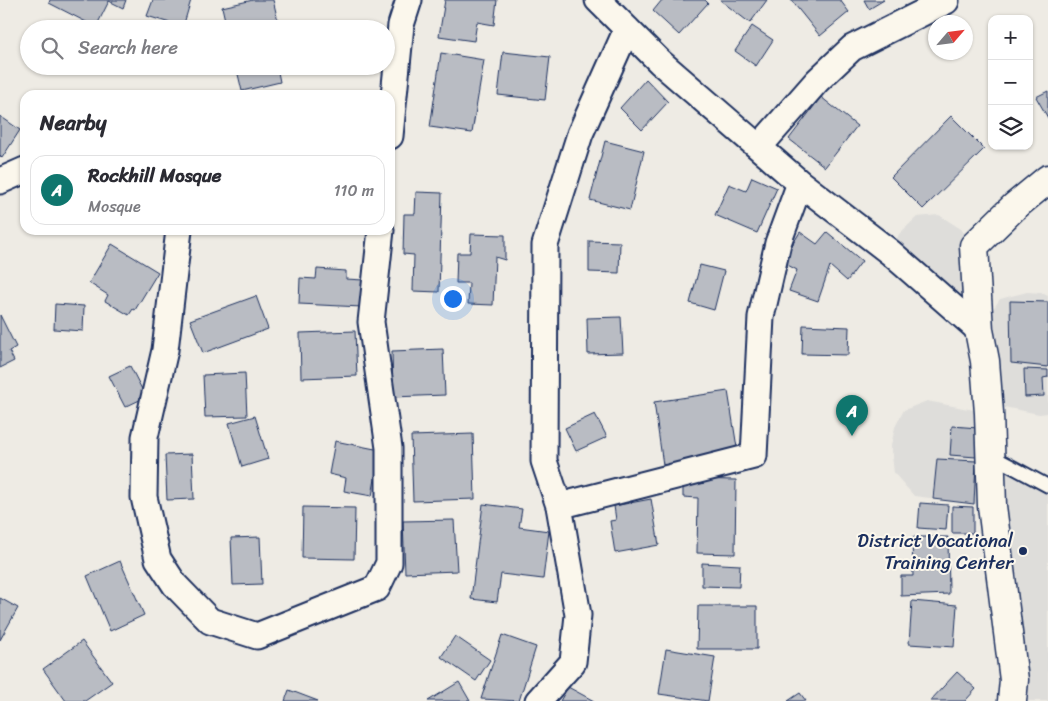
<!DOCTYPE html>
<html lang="en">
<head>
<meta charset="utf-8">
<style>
	body { margin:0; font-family:Sriracha,sans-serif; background:#f7f7f7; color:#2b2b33 }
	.controls { position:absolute; right:15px; top:15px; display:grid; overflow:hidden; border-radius:10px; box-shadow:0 1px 4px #0004 }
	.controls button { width:45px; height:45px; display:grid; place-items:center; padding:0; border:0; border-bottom:1px solid #e1e1e2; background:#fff; color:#2b2b33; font:25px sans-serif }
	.compass { position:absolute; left:928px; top:15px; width:45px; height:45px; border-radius:50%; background:#fff; box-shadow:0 1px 4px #0004; rotate:62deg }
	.you { position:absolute; left:452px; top:298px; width:18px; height:18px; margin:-12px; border:4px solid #fff; border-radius:50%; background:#1a73e8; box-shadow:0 0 0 8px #1a73e833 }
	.badge { display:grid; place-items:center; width:32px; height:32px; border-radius:50%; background:#0f766e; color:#fff; font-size:16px; font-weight:700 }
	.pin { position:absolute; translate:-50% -41px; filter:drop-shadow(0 1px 2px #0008) }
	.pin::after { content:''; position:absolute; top:26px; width:18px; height:15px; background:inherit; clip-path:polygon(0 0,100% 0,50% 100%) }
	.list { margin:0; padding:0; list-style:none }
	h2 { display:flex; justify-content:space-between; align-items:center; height:65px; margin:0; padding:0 20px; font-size:21px }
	h2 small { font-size:16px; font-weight:400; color:#7c7c81 }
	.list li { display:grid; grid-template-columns:32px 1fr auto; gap:15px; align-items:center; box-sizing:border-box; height:70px; margin:0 10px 10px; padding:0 10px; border:1px solid #e1e1e2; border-radius:15px }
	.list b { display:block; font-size:19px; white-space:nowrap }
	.list p { margin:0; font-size:16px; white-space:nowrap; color:#7c7c81 }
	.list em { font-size:16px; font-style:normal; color:#7c7c81 }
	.icon { flex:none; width:28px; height:28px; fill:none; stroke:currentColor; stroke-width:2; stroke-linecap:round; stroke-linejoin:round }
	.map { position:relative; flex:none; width:1048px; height:701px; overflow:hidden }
	.search { position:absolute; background:#fff; box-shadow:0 1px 4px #0004; left:20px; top:20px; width:375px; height:55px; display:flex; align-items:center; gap:12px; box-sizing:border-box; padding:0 18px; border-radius:28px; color:#7c7c81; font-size:19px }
	.panel { position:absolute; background:#fff; box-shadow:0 1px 4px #0004; left:20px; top:90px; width:375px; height:145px; border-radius:15px }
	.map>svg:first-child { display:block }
	.built { fill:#deddda }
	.building { fill:#b9bcc3; stroke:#1b2f5e }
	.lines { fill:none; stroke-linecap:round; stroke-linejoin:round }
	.service-casing { stroke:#1b2f5e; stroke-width:16 }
	.minor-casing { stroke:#1b2f5e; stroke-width:29 }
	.primary-casing { stroke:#1b2f5e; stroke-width:31 }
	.service { stroke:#fbf7ec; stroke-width:12 }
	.minor { stroke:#fbf7ec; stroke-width:25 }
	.primary { stroke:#fbf7ec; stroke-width:28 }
	.poi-dot { fill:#1b2f5e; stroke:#fbf7ec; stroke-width:2 }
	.labels { text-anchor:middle; stroke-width:4; stroke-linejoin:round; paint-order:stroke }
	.poi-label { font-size:19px; fill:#1b2f5e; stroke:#fbf7ec; text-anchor:end }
</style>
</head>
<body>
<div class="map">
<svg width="1048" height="701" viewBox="0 0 1048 701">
	<rect width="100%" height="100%" fill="#eeebe4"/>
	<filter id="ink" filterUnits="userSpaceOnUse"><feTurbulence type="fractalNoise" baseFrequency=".02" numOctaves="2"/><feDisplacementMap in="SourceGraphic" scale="10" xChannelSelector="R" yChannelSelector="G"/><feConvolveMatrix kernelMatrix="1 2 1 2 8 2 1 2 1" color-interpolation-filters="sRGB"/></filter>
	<g filter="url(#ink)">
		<!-- built -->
		<path class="built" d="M 939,215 L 961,229 L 974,246 L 980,329 L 1000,299 L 1027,292 L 1042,293 L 1048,296 L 1048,413 L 1039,414 L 1004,407 L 987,394 L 979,330 L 891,253 L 899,234 L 917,217 Z
			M 927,401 L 989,413 L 992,456 L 1048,486 L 1048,701 L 1012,701 L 992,506 L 914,496 L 894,473 L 891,446 L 895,427 L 904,410 Z"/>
		<!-- building -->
		<path class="building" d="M 50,0 L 126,0 L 123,8 L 109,1 L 96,27 L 49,3 Z
			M 153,0 L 191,0 L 183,27 L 147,16 Z
			M 253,0 L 273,0 L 280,29 L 227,29 L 222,7 Z
			M 445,0 L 497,0 L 494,25 L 477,22 L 474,41 L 439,36 Z
			M 662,0 L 705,0 L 708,3 L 679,35 L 653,11 Z
			M 720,0 L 767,0 L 750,23 Z
			M 791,0 L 840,0 L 849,12 L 820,36 Z
			M 864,0 L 884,0 L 869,9 Z
			M 752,26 L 773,40 L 756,66 L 735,51 Z
			M 503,52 L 550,57 L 545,100 L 498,95 Z
			M 441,53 L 484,60 L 472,133 L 430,127 Z
			M 236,66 L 282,66 L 277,67 L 280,82 L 242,91 Z
			M 646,79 L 668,102 L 642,130 L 620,108 Z
			M 1048,91 L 1048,118 L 1036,97 Z
			M 821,97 L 857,126 L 825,167 L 789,139 Z
			M 0,116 L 20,130 L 2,158 L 0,156 Z
			M 951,116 L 984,149 L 923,209 L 891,177 Z
			M 605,141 L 644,151 L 630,210 L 590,200 Z
			M 752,177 L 777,188 L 757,233 L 715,215 L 729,184 L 746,191 Z
			M 416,192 L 442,193 L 439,292 L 413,291 L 414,255 L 403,254 L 404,214 L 415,214 Z
			M 800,232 L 817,244 L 827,232 L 862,261 L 847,281 L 830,266 L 818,301 L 789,291 L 797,270 L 782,262 Z
			M 471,234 L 505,235 L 505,260 L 495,257 L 493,305 L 468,304 L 469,283 L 456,283 L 457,253 L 470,253 Z
			M 589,241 L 620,242 L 619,273 L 589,272 Z
			M 112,244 L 158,272 L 135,310 L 133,309 L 129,315 L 105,301 L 108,295 L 89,283 Z
			M 700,265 L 724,271 L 714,310 L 690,303 Z
			M 317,269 L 346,271 L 346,279 L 363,280 L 362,307 L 299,304 L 300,278 L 316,279 Z
			M 256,296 L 268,329 L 203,353 L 190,320 Z
			M 1010,301 L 1048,302 L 1048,367 L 1011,363 Z
			M 55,304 L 84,306 L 83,331 L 54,329 Z
			M 0,315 L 16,347 L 9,351 L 14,361 L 0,368 Z
			M 621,317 L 623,353 L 588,354 L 587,318 Z
			M 803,325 L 849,327 L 848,355 L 802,354 Z
			M 355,331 L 357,376 L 301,378 L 300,333 Z
			M 443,349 L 445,395 L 393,397 L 392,351 Z
			M 130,366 L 146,397 L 125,407 L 109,376 Z
			M 1024,369 L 1048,370 L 1048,377 L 1043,378 L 1044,396 L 1025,397 Z
			M 245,373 L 247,416 L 205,417 L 203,375 Z
			M 728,391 L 738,454 L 663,465 L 654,402 Z
			M 595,414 L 607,437 L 576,451 L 565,428 Z
			M 255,416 L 268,459 L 242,467 L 229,423 Z
			M 952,426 L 978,428 L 976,457 L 950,455 Z
			M 473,434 L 475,499 L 413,501 L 411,436 Z
			M 335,441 L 380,450 L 372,496 L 344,491 L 346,478 L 329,474 Z
			M 192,454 L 194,499 L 167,500 L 165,455 Z
			M 937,459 L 976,461 L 974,504 L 933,499 Z
			M 683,479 L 736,480 L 735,554 L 697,553 L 698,498 L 683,497 Z
			M 651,499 L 659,545 L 615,553 L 610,521 L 616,520 L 614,506 Z
			M 920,503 L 948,505 L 946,530 L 918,528 Z
			M 483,504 L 522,509 L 519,527 L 549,531 L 543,579 L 501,574 L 497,602 L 471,599 Z
			M 952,506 L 973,507 L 973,533 L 952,533 Z
			M 303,507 L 355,508 L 354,559 L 302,558 Z
			M 454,520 L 457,571 L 405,573 L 403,521 Z
			M 260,537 L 262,584 L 233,585 L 231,538 Z
			M 912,537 L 948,537 L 949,594 L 901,596 L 901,576 L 913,576 Z
			M 120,561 L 144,615 L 110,631 L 87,576 Z
			M 702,563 L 740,565 L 739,587 L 702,586 Z
			M 0,598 L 18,608 L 0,640 Z
			M 912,601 L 957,605 L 954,647 L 909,644 Z
			M 698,606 L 757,606 L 757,649 L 697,649 Z
			M 502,635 L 536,647 L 519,701 L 481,699 Z
			M 455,636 L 490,660 L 476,681 L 441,657 Z
			M 82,641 L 112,682 L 85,701 L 66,701 L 43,669 Z
			M 666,649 L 715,657 L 708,701 L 659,694 Z
			M 957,672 L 976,689 L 965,701 L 930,701 Z
			M 459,682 L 470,701 L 428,701 Z
			M 568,687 L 594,701 L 560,701 Z
			M 289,690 L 318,701 L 285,701 Z
			M 800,693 L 806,701 L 788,701 Z"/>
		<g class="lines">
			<defs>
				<path id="service" d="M 992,456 L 1048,486"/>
				<path id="minor" d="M 598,0 L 660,62 L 800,183 L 891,253 L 979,330
					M 390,136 L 401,25 L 409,0
					M 759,147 L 817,81 L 852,48 L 946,1
					M 0,181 L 25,170
					M 179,230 L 165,350 L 145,437 L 144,497 L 158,559 L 175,585 L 210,621 L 257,636 L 377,588 L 389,563 L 389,448 L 371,322 L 381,230
					M 559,506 L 754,456 L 761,317 L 778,243 L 800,183
					M 538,701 L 573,662 L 578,615 L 559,506 L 544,461 L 545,245 L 580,134 L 627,29"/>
				<path id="primary" d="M 1012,701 L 1014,680 L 992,506 L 989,413 L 985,361 L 979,330 L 974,246 L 1014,207 L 1048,179"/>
			</defs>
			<!-- service casing -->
			<use href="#service" class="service-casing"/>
			<!-- minor casing -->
			<use href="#minor" class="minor-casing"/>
			<!-- primary casing -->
			<use href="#primary" class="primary-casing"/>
			<!-- service -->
			<use href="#service" class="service"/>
			<!-- minor -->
			<use href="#minor" class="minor"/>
			<!-- primary -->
			<use href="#primary" class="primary"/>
		</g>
	</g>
	<!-- markers -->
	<circle class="poi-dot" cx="1023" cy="551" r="5"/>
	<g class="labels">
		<!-- poi labels -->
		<g class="poi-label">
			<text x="1013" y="547">District Vocational<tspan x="1013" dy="22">Training Center</tspan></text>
		</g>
	</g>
</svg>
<div class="controls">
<button>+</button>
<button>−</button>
<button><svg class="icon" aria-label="layers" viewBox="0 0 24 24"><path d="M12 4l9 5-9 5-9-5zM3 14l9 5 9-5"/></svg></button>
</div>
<svg class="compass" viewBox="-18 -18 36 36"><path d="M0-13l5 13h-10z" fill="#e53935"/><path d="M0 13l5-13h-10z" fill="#7c7c81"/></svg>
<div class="you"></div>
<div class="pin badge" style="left:852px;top:436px">A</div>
<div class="search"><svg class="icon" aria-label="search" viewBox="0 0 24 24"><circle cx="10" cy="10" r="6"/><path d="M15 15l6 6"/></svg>Search here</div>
<section class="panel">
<h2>Nearby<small></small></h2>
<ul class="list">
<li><span class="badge">A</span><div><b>Rockhill Mosque</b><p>Mosque</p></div><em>110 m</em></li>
</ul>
</section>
</div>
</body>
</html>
